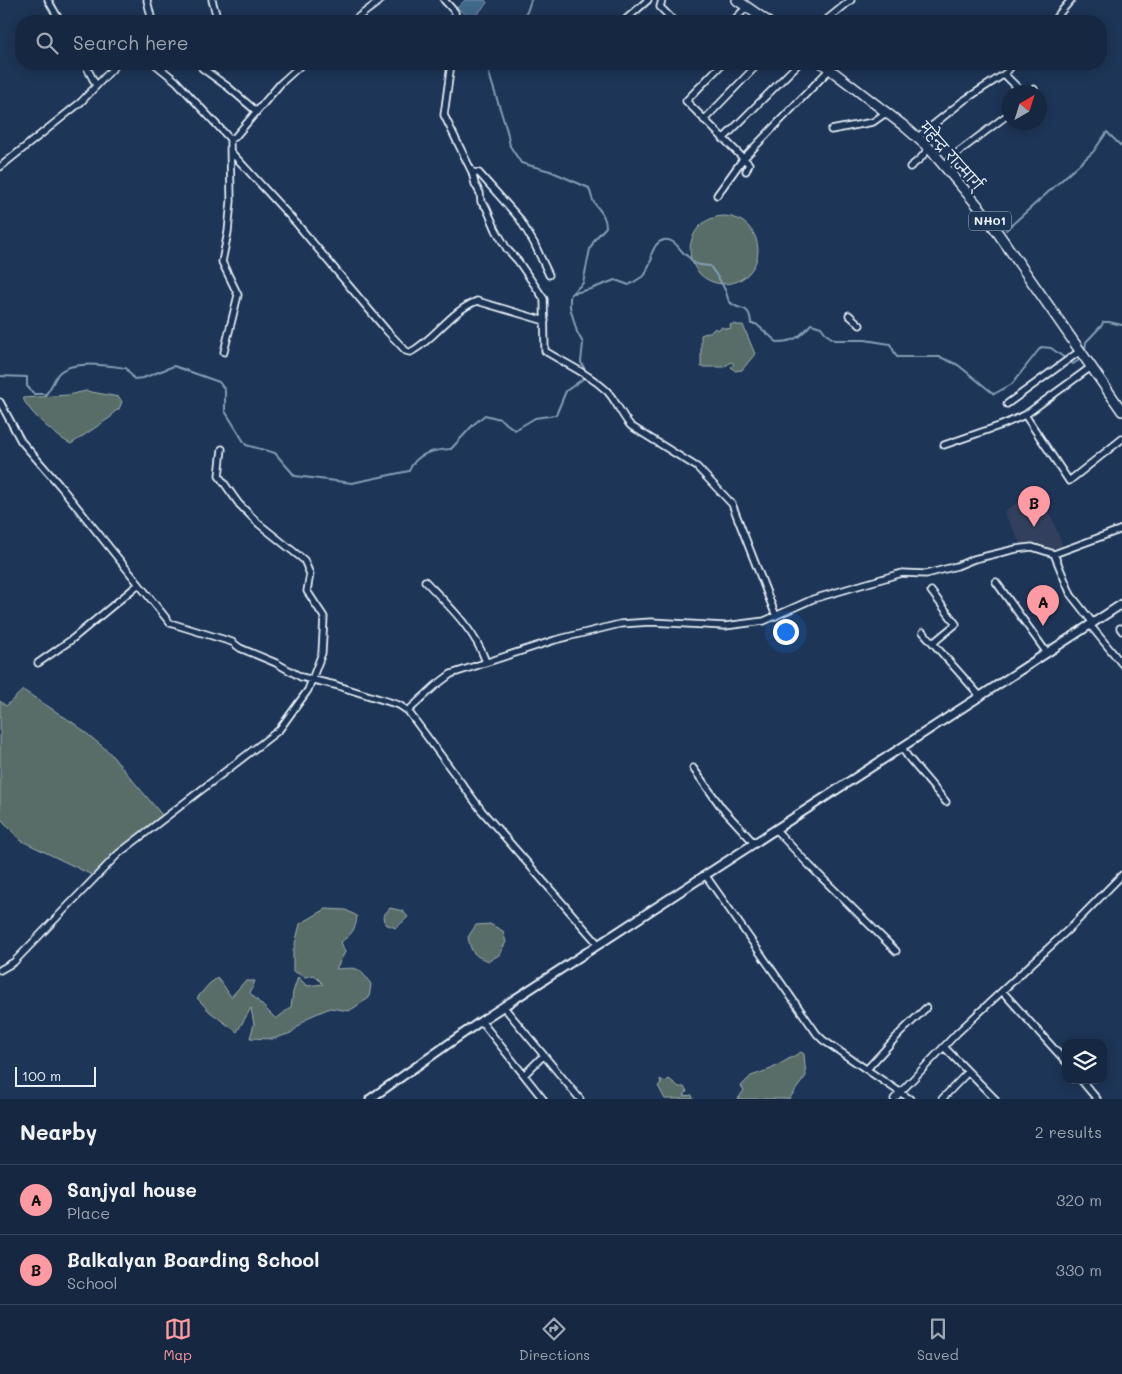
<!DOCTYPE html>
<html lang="en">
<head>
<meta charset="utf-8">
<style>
	body { margin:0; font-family:Mali,"Playpen Sans Deva",sans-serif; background:#23344c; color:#f1f3f6 }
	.controls { position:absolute; right:15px; bottom:15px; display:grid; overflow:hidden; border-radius:10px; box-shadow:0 2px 12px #0003 }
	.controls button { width:45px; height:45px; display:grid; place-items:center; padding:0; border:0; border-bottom:1px solid #35445a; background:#162841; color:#f1f3f6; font:25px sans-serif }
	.compass { position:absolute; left:1002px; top:85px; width:45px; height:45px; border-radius:50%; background:#162841; box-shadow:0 2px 12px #0003; rotate:39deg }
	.scale { position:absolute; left:15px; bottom:12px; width:81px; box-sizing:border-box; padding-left:5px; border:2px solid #e8f1f8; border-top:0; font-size:14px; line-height:18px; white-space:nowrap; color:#e8f1f8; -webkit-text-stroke:4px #1d3557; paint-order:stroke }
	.you { position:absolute; left:785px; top:631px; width:18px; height:18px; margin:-12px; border:4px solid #fff; border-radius:50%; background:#1a73e8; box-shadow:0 0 0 8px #1a73e833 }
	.badge { display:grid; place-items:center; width:32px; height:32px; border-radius:50%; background:#ff9aa2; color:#111; font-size:16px; font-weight:700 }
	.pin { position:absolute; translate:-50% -41px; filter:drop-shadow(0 1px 2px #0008) }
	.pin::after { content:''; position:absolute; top:26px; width:18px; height:15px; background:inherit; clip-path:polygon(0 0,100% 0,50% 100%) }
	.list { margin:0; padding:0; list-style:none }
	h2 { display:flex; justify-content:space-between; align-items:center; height:65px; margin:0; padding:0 20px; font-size:21px }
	h2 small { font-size:16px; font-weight:400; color:#9ea6b1 }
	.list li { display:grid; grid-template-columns:32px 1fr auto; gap:15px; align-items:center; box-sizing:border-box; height:70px; padding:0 20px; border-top:1px solid #35445a }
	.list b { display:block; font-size:19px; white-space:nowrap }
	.list p { margin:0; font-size:16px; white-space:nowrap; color:#9ea6b1 }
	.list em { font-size:16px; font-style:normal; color:#9ea6b1 }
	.icon { flex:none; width:28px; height:28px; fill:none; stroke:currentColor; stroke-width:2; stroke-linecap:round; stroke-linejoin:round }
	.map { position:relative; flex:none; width:1122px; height:1099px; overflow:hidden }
	.search { position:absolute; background:#162841; box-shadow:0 2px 12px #0003; left:15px; right:15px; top:15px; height:55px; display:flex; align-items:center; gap:12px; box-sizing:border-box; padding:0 18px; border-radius:20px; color:#9ea6b1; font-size:19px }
	.sheet { height:205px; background:#162841 }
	nav { display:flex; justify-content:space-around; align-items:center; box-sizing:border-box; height:70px; border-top:1px solid #35445a; background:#162841; font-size:14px; color:#9ea6b1 }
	nav a { display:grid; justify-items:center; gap:2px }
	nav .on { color:#ff9aa2 }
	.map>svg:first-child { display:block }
	.built { fill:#31415d }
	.green { fill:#586d68; stroke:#a0afb0 }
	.water { fill:#416788; stroke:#849eb5 }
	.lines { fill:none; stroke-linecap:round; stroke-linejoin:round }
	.stream { stroke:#849eb5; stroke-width:2 }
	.minor-casing { stroke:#e8f1f8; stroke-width:9 }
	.tertiary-casing { stroke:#e8f1f8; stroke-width:11 }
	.trunk-casing { stroke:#e8f1f8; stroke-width:12 }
	.minor { stroke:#1d3557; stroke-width:5.5 }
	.tertiary { stroke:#1d3557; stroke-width:7 }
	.trunk { stroke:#1d3557; stroke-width:9 }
	.labels { text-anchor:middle; stroke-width:5; stroke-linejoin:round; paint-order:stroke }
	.shield { fill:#1d3557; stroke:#abb9c8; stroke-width:1 }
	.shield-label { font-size:12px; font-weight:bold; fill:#e8f1f8 }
	.street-label { font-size:14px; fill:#e8f1f8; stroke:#1d3557 }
</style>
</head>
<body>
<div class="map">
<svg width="1122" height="1099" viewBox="0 0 1122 1099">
	<rect width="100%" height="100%" fill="#1d3557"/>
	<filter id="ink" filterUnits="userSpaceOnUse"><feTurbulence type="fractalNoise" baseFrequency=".02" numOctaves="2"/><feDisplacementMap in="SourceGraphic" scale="10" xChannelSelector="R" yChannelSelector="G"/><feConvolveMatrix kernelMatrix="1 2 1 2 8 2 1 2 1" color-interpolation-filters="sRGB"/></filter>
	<g filter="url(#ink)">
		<!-- built -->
		<path class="built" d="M 1040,486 L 1063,547 L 1051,549 L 1036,543 L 1021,545 L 1004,512 Z"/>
		<!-- green -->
		<path class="green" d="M690 250a34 34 0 1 1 68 0a34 34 0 1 1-68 0Z
			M 733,324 L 738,325 L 743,325 L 755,354 L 742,370 L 735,371 L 731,367 L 734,364 L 731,362 L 724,367 L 701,367 L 701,335 L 712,331 L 715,328 L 717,330 L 722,327 L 726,329 L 731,328 L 730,325 Z
			M 86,391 L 119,397 L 122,402 L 119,409 L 114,412 L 111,417 L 71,444 C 58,438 28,412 23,398 L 68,395 Z
			M 23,690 L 75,724 L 108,751 L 162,815 L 96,877 L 20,840 L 2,820 L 0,821 L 0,701 L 6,706 Z
			M 390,908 L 403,911 L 408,917 L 396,928 L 385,924 L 384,915 Z
			M 326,909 L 346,910 L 357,916 C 356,929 352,934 341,942 L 345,952 L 336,969 C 358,968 357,965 371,984 L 369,998 L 349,1011 L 330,1008 L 309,1017 L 291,1033 L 273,1039 L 250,1038 L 254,1024 L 251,1008 L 237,1032 L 210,1012 L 197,998 L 209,984 L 217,978 L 224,986 L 231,997 L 245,981 L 255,981 L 250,993 L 276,1019 L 291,1007 L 293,992 L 298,977 L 307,986 L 323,984 L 314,975 L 305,977 L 293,971 L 293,952 L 300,924 Z
			M 490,924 L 503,931 L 506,942 L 499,955 L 489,961 C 474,956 471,953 468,937 L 476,925 Z
			M 801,1052 L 804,1054 L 806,1076 L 789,1099 L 738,1099 L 744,1090 L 741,1086 L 751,1076 L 771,1069 Z
			M 660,1079 L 665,1082 L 669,1079 L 679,1087 L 684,1087 L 687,1091 L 684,1096 L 692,1095 L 693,1099 L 665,1099 L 658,1086 L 661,1083 Z"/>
		<!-- water -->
		<path class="water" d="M 465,0 L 485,0 L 487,3 L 472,20 L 457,8 Z"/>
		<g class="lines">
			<!-- stream -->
			<path class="stream" d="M 519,21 L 527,12 L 531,0
				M 486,64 L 507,131 L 510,146 L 521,163 L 550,171 L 589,188 C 591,194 592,200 595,204 C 601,212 606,217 606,227 L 595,239 L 590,249 L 583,283 L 571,294 L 570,298 L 570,307 L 577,332 L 583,343 L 581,362 L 586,372
				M 1006,230 L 1093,152 L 1107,132 L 1122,147
				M 574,293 L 591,289 L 615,280 L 629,285 L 645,275 L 652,258 L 651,255 C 654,248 656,242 664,240 C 677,238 680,254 690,258 C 693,266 703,265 710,266 C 715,273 721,281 725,290 C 727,293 727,298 729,301 C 739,313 750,302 751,324 L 756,324 L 777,342 C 794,342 800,337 811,324 L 821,327 L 827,335 L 835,340 L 865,340 L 890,344 L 897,357 L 940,357 L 958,365 L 994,394 L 1012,384 L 1041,347 L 1051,348 L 1066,359
				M 1085,350 L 1086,342 L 1102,325 L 1103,322 L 1109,322 L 1122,325
				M 1069,361 L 1073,364 L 1082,358
				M 0,376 L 27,377 L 27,386 L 34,394 L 46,394 C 51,388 54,380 58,374 C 70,359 110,366 126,368 L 134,379 L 143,378 L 174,366 L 219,382 L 225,390 L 225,411 L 246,445 L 275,453 L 295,476 L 352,483 L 409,471 C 416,453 433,450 451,449 L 474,424 L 485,415 L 500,419 L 515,430 L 535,418 L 556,415 L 566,391 L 587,376"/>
			<defs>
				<path id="minor" d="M 48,0 L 60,21
					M 147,0 L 152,21
					M 212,0 L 218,21
					M 444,0 L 455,12 L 456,21
					M 662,0 L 660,7 L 671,18
					M 353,21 L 381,0
					M 624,21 L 648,0
					M 733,21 L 747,7
					M 825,21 L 851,0
					M 1053,21 L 1071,0
					M 85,64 L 96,85
					M 155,64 L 176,81 L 230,139 L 235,137 L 281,83 L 302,64
					M 201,64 L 202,68 L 228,87 L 256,111
					M 451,64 L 444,115 L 472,172 L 475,184 L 480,193 L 481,202 L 486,207 L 496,230 L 507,249 L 518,261 L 544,299 L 545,351 C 566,364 589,374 607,391 C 617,402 621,415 631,426 L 697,467 L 732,504 L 776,616
					M 722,64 L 686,101 L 749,164 L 746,171
					M 1006,73 L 1007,77 L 1022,92
					M 1032,92 L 1034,89
					M 704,120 L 758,64
					M 831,130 L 873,122 L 887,112
					M 918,137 L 963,101 L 1006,73 L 1013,64
					M 723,139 L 798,64
					M 231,152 L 297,224 L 387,331 L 406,351 C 410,352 410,353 414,350 C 436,337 451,311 477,301 L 545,321
					M 0,167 L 81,102 L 117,64
					M 910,167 L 920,159 L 929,148
					M 945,168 L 953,156 L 1010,113
					M 472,172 L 479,173 L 519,218 L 534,243 L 549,275
					M 717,195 L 743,159 L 830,69
					M 849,315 L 860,325
					M 224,352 L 238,295 L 222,262 L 228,232 L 231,201 L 230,139
					M 0,402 L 21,441 L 61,487 L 170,623 L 232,642 L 240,648 L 276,663 L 301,677 L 335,685 L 399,705 L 408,711 L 482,811 L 599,945
					M 1007,404 L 1080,351
					M 1025,415 L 1069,481 L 1122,439
					M 944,445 L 1002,425 L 1025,415 L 1091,367
					M 1054,554 L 1071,595 L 1093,623
					M 425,581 C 448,605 475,630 486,662
					M 996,582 L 1047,653
					M 931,591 L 956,624 L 933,643
					M 1090,625 L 1122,664
					M 1120,628 L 1122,631
					M 923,632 L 981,697
					M 38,663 L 71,640 L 139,584
					M 408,711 L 435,686 L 451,674 L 555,640 L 620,624 L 651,622 L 725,626 L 764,621 L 813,599 L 902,573 L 926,574 L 957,566 L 974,559 L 1016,549 L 1032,547 L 1054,554 L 1122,529
					M 902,748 L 908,757 L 946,802
					M 693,768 L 722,808 L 755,844
					M 776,830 L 810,866 L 896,951
					M 706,876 L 817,1034 L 823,1040 L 910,1099
					M 0,970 L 14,962 L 118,854 L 279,730 L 308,690 L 322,653 L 324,617 L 307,591 L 310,574 L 304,560 L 259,524 L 239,504 L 219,476 L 222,449
					M 1002,991 L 1066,1062
					M 503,1006 L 580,1099
					M 481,1021 L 543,1099
					M 944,1047 L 995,1099
					M 867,1069 L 901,1032 L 926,1008
					M 524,1075 L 543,1056
					M 1081,1080 L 1097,1099
					M 894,1099 L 957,1033 L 1070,928 L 1122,875
					M 942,1099 L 968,1072"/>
				<path id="tertiary" d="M 370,1099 L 481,1021 L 1122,604"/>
				<path id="trunk" d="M 737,0 L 767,21
					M 823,64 L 904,126 L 929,148 L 984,213 L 1122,411"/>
			</defs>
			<!-- minor casing -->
			<use href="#minor" class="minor-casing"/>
			<!-- tertiary casing -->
			<use href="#tertiary" class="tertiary-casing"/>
			<!-- trunk casing -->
			<use href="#trunk" class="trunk-casing"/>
			<!-- minor -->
			<use href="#minor" class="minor"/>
			<!-- tertiary -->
			<use href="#tertiary" class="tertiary"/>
			<!-- trunk -->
			<use href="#trunk" class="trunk"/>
		</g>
	</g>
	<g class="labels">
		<!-- shield labels -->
		<rect class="shield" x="969" y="211.5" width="42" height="19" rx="4"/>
		<g class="shield-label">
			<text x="990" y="225">NH01</text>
		</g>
		<!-- street labels -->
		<g class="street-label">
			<text transform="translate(951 156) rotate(48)" y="5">महेन्द्र राज्मार्ग्</text>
		</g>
	</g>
</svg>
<div class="controls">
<button><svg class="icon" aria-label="layers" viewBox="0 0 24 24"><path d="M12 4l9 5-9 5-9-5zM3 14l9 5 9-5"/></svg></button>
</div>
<svg class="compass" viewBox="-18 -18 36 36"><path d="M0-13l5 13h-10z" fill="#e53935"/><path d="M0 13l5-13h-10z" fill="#9ea6b1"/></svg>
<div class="scale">100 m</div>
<div class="you"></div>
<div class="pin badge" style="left:1043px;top:626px">A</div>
<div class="pin badge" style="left:1034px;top:527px">B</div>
<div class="search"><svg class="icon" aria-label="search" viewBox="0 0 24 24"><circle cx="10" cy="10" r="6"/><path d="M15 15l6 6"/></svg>Search here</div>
</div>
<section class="sheet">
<h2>Nearby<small>2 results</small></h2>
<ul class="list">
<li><span class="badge">A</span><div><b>Sanjyal house</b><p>Place</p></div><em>320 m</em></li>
<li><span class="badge">B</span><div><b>Balkalyan Boarding School</b><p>School</p></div><em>330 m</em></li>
</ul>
</section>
<nav>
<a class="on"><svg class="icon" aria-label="map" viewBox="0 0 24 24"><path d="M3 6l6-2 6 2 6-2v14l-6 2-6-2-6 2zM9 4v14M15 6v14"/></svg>Map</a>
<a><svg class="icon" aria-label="directions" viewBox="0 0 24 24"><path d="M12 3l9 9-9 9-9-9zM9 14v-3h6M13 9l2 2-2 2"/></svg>Directions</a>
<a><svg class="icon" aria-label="saved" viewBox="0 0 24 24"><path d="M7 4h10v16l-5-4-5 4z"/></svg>Saved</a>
</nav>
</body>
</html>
